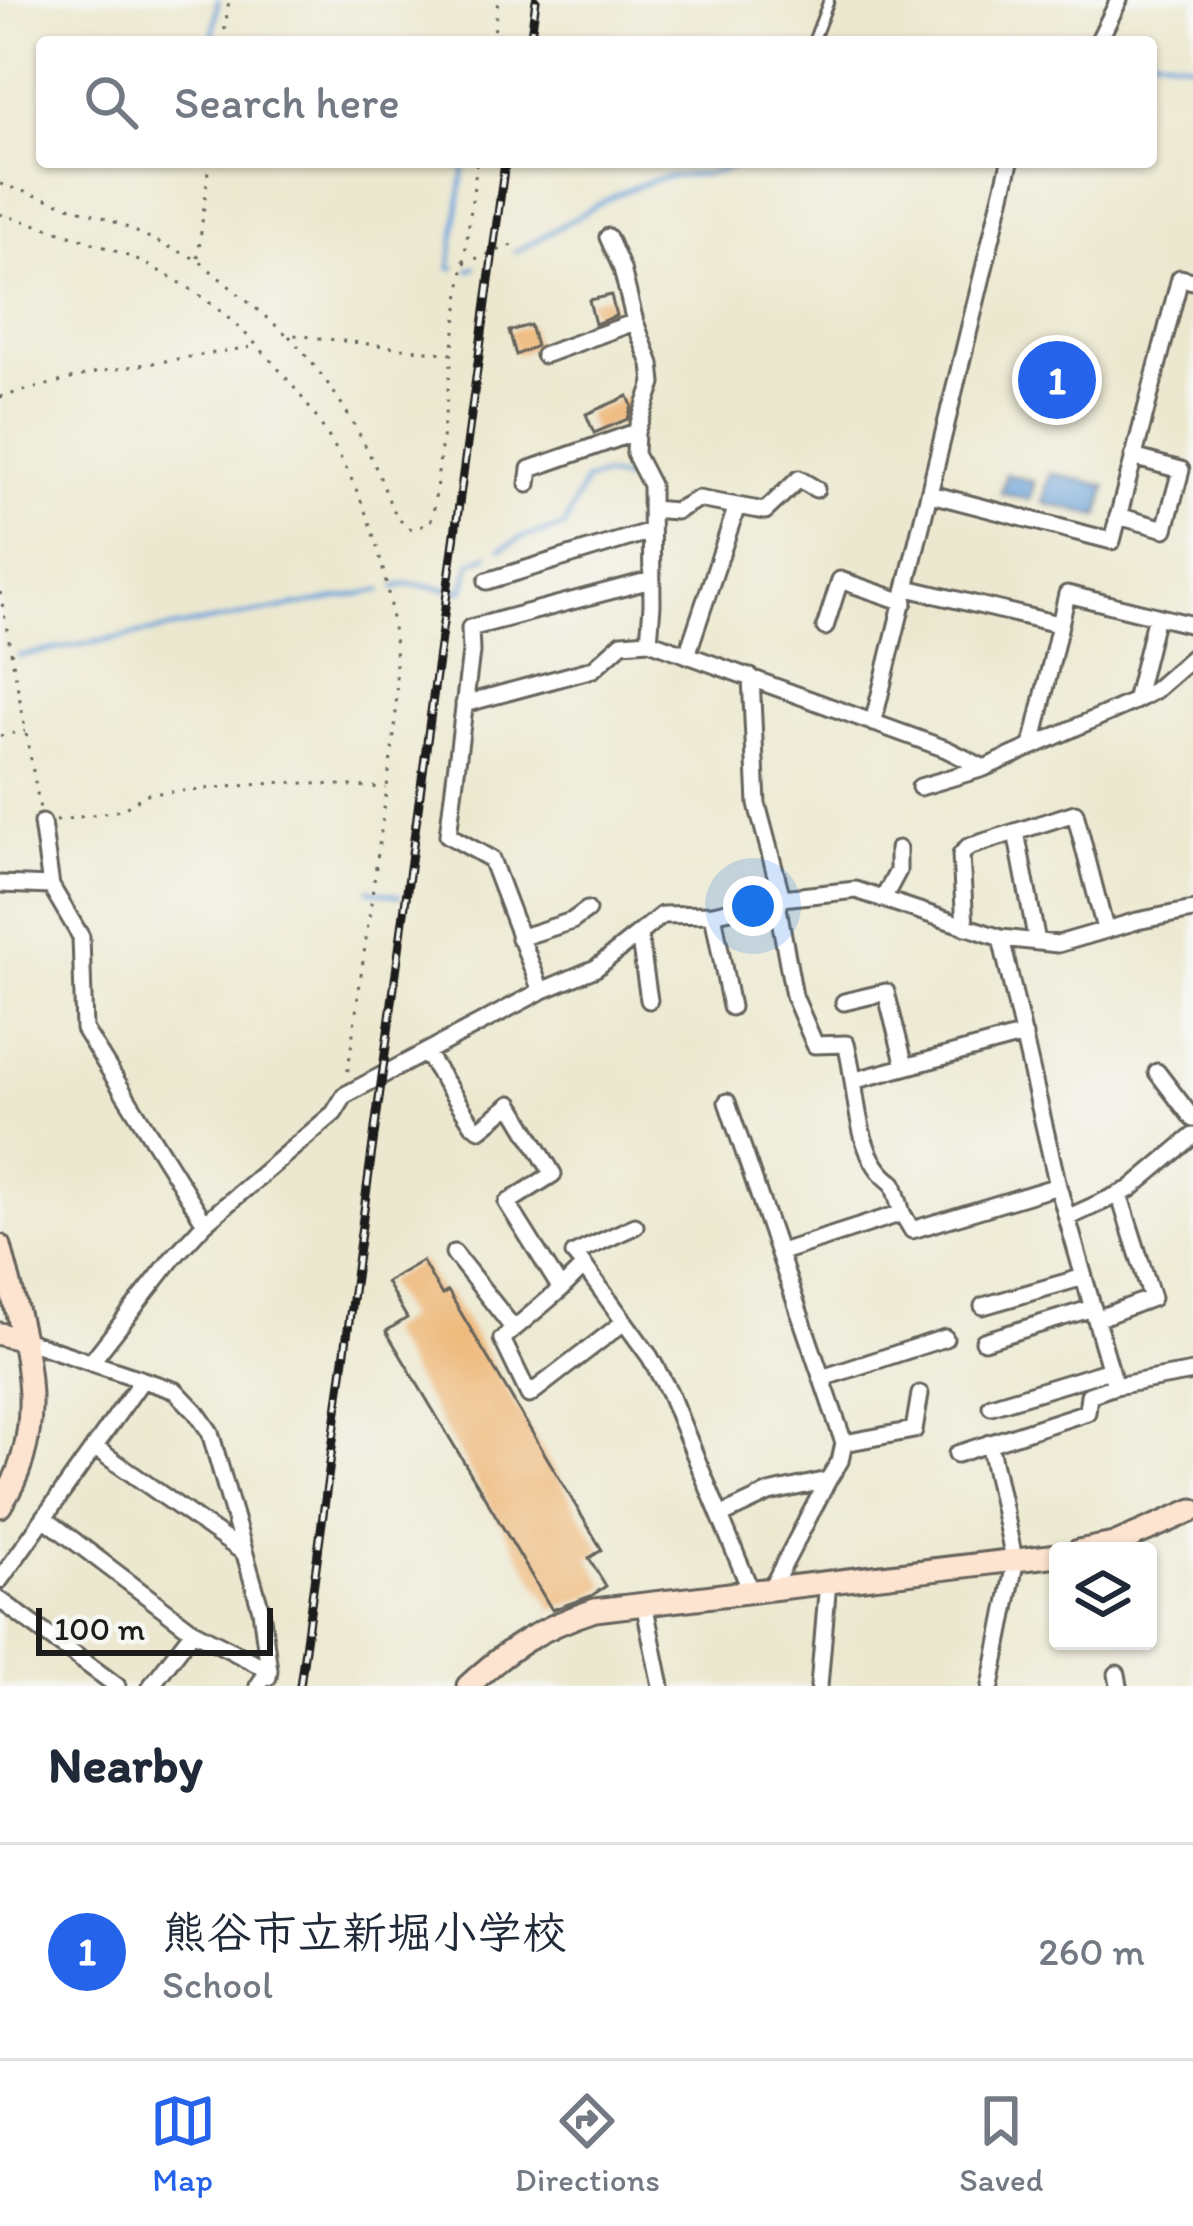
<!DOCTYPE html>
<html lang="en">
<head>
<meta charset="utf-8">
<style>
	body { margin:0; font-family:Itim,"Klee One",sans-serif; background:#f6f6f7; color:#1f2937 }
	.controls { position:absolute; right:36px; bottom:36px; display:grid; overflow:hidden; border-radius:12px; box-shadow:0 3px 9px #0004 }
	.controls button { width:108px; height:108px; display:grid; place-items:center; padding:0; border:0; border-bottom:3px solid #e0e1e3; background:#fff; color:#1f2937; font:60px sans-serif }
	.scale { position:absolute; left:36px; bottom:30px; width:237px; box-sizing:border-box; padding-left:12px; border:6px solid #1c1c1c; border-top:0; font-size:33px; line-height:42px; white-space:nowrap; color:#1c1c1c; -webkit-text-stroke:9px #f6f6f2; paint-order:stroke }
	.you { position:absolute; left:753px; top:906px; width:42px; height:42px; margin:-30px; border:9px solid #fff; border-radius:50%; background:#1a73e8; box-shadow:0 0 0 18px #1a73e833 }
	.badge { display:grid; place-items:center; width:78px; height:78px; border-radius:50%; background:#2563eb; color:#fff; font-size:39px; font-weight:700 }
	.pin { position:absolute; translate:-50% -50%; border:6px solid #fff; box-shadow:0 3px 12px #0006 }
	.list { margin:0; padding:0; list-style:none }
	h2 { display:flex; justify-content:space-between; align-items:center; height:156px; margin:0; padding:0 48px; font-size:51px }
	h2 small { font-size:39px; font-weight:400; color:#747a83 }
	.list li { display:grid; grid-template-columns:78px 1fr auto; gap:36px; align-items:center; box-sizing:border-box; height:216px; padding:0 48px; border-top:3px solid #e0e1e3 }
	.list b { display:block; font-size:45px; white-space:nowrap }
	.list p { margin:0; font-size:39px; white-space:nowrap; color:#747a83 }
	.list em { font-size:39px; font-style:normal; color:#747a83 }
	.icon { flex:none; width:66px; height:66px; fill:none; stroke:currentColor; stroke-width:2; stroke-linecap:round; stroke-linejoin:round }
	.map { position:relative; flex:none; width:1193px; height:1686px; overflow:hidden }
	.search { position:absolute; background:#fff; box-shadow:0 3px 9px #0004; left:36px; right:36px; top:36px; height:132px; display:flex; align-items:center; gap:30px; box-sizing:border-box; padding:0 42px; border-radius:12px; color:#747a83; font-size:45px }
	.sheet { height:372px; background:#fff }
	nav { display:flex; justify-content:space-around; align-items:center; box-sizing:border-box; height:168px; border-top:3px solid #e0e1e3; background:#fff; font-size:33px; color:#747a83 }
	nav a { display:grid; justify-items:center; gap:6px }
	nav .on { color:#2563eb }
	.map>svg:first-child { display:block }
	.water { fill:#6ba3d9; stroke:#44607a; stroke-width:3 }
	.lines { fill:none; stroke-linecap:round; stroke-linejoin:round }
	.stream { stroke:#6ba3d9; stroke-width:4.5 }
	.building { fill:#eeb777 }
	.lane-casing { stroke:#65635b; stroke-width:14 }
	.street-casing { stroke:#65635b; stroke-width:21 }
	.secondary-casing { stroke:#65635b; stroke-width:27 }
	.path { stroke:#65635b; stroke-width:3; stroke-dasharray:3 9; stroke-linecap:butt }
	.lane { stroke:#fff; stroke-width:8 }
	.street { stroke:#fff; stroke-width:15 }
	.secondary { stroke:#fde4d1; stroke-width:21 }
	.rail-casing { stroke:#1c1c1c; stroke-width:9 }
	.rail { stroke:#f6f6f2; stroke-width:4.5; stroke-dasharray:14; stroke-linecap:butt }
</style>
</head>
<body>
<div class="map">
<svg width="1193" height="1686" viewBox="0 0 1193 1686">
	<rect width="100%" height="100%" fill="#f6f6f2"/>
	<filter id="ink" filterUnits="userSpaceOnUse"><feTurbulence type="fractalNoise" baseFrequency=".00833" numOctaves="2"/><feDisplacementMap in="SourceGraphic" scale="24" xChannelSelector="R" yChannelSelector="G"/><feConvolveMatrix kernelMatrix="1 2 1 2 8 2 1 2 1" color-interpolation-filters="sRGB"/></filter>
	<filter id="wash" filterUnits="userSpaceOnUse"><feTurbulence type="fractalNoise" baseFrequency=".004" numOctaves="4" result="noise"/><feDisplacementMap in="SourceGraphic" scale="48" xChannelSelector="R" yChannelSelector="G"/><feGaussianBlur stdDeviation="2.7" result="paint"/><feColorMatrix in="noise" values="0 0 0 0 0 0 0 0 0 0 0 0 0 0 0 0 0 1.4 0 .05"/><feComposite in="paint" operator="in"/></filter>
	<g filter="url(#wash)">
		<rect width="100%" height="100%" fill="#ece8cf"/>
		<!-- water -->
		<path class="water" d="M 1050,473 L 1106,486 L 1099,516 L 1043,503 Z
			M 1006,474 L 1034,482 L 1030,500 L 1001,493 Z"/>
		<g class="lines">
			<!-- stream -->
			<path class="stream" d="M 212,42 L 218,0
				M 1151,55 L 1193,64
				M 515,252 C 560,229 600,198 649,182 C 685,169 705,183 739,162
				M 454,268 L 450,267 L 465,162
				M 469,270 L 475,267
				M 501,549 L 524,537 L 564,527 L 585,481 L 604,476 L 638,481
				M 395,587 L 408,584 L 463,591 L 471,563 L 488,555
				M 19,656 L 381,590
				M 369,890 L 399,896"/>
		</g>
		<g id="blocks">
			<!-- building -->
			<path class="building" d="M 611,295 L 616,316 L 595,324 L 589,300 Z
				M 530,325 L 536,346 L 516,355 L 509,331 Z
				M 628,396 L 632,406 L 628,419 L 594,433 L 586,414 Z
				M 422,1261 L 442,1295 L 448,1291 L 602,1550 L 589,1558 L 606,1586 L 591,1596 L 552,1610 L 386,1331 L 407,1318 L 386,1282 Z"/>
		</g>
	</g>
	<g filter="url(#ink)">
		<use href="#blocks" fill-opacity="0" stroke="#65635b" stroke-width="3"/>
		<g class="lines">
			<defs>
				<path id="lane" d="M 813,42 L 829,0"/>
				<path id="street" d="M 1098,42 L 1119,0
					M 608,237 L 622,269 L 635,322 L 651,364 L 653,383 L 636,432 L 635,454 L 651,485 L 652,605 L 649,641
					M 544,355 L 635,322
					M 528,484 L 530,469 L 636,432
					M 931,494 L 1112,541 L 1180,278 L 1193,281
					M 651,509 L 676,511 L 698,499 L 765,511 L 799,479 L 816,489
					M 1118,516 L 1165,529 L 1181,470 L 1133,457
					M 487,581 L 651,531
					M 907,588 L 1058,624
					M 825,627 L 840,580 L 904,602
					M 687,655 L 737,506
					M 751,677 L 757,804 L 782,898 L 778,908 L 794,996 L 815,1045 L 846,1044 C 858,1085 853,1157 893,1183 L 902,1213
					M 1135,701 L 1156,616 L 1193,625
					M 464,704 L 593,669 L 622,643 L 649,641 L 946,749 L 984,768 L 1135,701 L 1155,690 L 1193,657
					M 873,723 L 1010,162
					M 1032,746 L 1067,594 L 1156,616
					M 920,787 L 984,768
					M 42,823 L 51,886 L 81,937 L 84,1029 L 205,1223
					M 1016,832 L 1037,942
					M 0,884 L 51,886
					M 883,899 L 898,871 L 898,849
					M 713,914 L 731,1007
					M 965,927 L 961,855 L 968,847 L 1075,813 L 1105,929
					M 639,934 L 649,1000
					M 519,938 L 572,921 L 587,910
					M 1001,938 L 1058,1186 L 1115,1386 L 1193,1372
					M 541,991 L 491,859 L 448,835 L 471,652 L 470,628 L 651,580
					M 844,1002 L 886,992 L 905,1066
					M 426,1053 L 473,1125 L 480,1129 L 511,1104 L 553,1174 L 507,1203 L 561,1289 L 584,1266 L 650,1357 L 669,1392 L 750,1589
					M 1157,1072 L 1193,1119
					M 856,1080 L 1024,1035
					M 1067,1218 L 1130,1189 L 1193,1136
					M 781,1252 L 902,1213 L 912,1230 L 1058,1186
					M 454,1253 L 514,1329
					M 584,1266 L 574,1254 L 635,1226
					M 561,1289 L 502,1339 L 529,1395 L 624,1322
					M 983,1306 L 1084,1277
					M 1096,1319 L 1152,1298 L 1119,1194
					M 24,1340 L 176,1391 L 196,1412 L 210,1432 L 261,1610 L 269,1670 L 258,1686
					M 984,1341 L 1093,1308
					M 92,1361 L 172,1259 L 205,1223 L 334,1113 L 345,1095 L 541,991 L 596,968 L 662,915 L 713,914 L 782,898 L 856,890 L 1001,938 L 1058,944 L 1137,921 L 1193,910
					M 822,1378 L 945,1338
					M 991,1406 L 1110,1370
					M 844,1443 L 914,1430 L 920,1394
					M 989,1443 L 1015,1563 L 991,1686
					M 94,1447 L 243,1552
					M 957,1454 L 1087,1412 L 1089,1395 L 1115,1386
					M 720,1516 L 769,1493 L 828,1480 L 840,1461 L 844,1443 L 727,1102
					M 44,1518 L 193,1631
					M 0,1580 L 142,1380
					M 772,1587 L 828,1480
					M 0,1600 L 117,1686
					M 644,1603 L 661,1686
					M 1117,1674 L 1119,1686
					M 151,1686 L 193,1631 L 269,1670 L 268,1677
					M 819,1686 L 828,1581"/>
				<path id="secondary" d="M 0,1246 C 22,1334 55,1425 0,1506
					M 0,1334 L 24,1340
					M 1078,1551 L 1114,1544 L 1193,1510
					M 468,1686 C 510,1647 540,1628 595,1610 L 1058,1555"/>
			</defs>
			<!-- lane casing -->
			<use href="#lane" class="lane-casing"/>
			<!-- street casing -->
			<use href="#street" class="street-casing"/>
			<!-- secondary casing -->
			<use href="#secondary" class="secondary-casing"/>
			<!-- path -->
			<path class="path" d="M 223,42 L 229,0
				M 493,42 L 498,0
				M 0,184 L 106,218 L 198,260 L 286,334 L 452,354 L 477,162
				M 0,214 C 61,232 124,249 179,282 C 218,305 253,339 282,373 C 370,475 404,597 395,729 L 347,1077
				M 198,258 L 209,162
				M 464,263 L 513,245
				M 289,336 C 327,378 356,421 378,473 C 387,492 392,520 412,529 L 429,524 L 433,515 L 452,356
				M 0,397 L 98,372 L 257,346
				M 0,592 L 40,809
				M 0,736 L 25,731
				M 56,821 L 122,810 L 146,794 L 285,782 L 386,788"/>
			<!-- lane -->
			<use href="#lane" class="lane"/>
			<!-- street -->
			<use href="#street" class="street"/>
			<!-- secondary -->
			<use href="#secondary" class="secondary"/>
			<defs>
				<path id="rail" d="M 530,42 L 536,0
					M 300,1686 L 505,162"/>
			</defs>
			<!-- rail casing -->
			<use href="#rail" class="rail-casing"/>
			<!-- rail -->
			<use href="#rail" class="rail"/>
		</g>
	</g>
</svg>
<div class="controls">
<button><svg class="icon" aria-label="layers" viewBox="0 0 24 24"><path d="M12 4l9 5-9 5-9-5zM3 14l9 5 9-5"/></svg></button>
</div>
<div class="scale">100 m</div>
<div class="you"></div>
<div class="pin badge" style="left:1057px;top:380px">1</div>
<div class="search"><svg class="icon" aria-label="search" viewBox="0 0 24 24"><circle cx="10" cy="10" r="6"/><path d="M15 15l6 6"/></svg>Search here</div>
</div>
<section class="sheet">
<h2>Nearby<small></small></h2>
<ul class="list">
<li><span class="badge">1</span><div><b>熊谷市立新堀小学校</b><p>School</p></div><em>260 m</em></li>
</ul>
</section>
<nav>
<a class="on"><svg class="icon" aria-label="map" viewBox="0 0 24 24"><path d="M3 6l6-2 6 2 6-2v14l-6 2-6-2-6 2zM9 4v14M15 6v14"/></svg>Map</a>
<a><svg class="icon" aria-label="directions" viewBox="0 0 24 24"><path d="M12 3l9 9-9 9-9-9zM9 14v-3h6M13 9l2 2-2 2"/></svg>Directions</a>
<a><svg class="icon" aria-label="saved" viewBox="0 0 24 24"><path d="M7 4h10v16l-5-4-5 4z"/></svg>Saved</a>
</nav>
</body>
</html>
